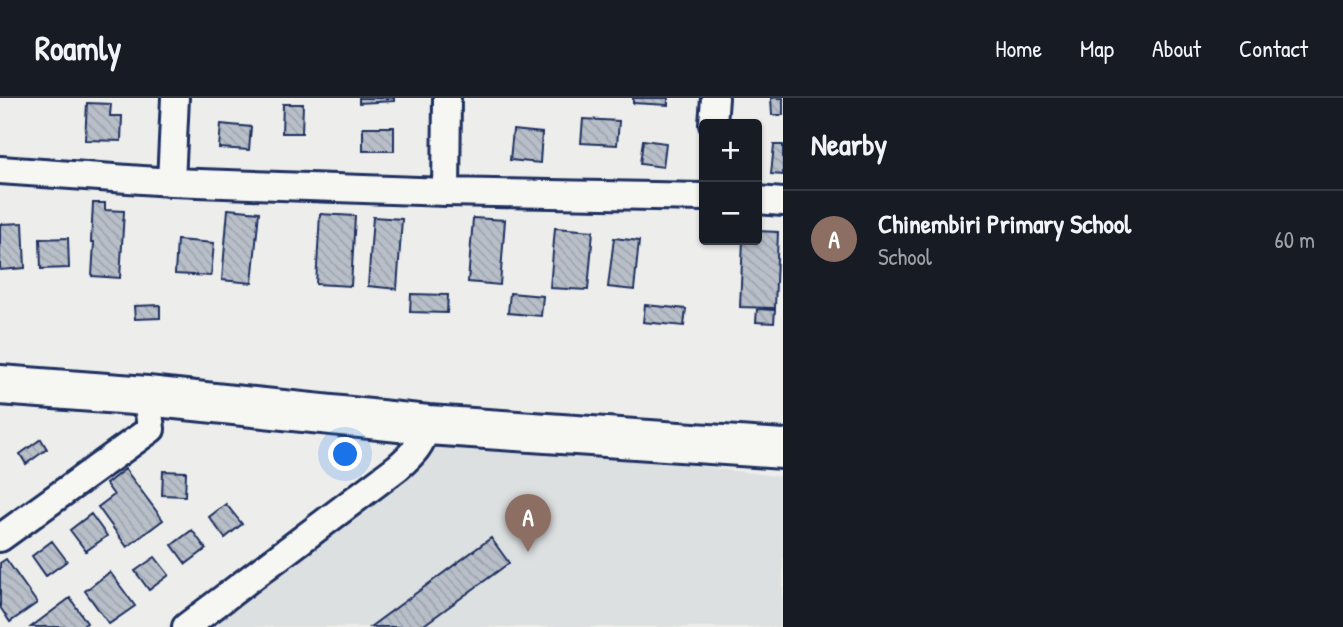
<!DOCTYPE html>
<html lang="en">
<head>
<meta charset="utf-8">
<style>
	body { margin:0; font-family:"Patrick Hand",sans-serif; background:#242831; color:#f1f3f6 }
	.controls { position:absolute; right:21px; top:21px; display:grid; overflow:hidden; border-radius:7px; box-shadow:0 2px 5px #0004 }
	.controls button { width:63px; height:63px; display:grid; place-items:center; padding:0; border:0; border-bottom:2px solid #363941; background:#171b24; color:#f1f3f6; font:35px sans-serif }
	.you { position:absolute; left:346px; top:357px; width:24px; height:24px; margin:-18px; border:5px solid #fff; border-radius:50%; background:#1a73e8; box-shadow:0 0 0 10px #1a73e833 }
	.badge { display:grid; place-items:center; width:46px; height:46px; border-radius:50%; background:#db2777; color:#fff; font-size:23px; font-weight:700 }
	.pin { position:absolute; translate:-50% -58px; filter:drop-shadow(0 2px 4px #0008) }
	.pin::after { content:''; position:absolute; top:37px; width:24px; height:21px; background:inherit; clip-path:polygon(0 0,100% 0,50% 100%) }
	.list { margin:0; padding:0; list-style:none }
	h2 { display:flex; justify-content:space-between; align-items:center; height:91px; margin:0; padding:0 28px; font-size:30px }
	h2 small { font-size:23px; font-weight:400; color:#9ea1a6 }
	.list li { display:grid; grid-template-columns:46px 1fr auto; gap:21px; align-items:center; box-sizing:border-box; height:98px; padding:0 28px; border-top:2px solid #363941 }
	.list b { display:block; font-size:26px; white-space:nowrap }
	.list p { margin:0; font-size:23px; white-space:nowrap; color:#9ea1a6 }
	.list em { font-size:23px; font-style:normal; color:#9ea1a6 }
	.map { position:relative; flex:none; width:783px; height:529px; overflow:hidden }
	header { display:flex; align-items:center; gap:42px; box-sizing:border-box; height:98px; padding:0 35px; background:#171b24; border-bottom:2px solid #363941 }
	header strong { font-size:33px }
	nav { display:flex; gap:38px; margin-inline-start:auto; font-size:24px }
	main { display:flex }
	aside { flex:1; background:#171b24 }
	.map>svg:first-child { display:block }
	.built { fill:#dde0e1 }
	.building { fill:url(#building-back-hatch); stroke:#1b2f5e; stroke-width:2 }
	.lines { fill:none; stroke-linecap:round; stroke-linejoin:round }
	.street-casing { stroke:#1b2f5e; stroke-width:32 }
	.secondary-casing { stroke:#1b2f5e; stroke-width:44 }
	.street { stroke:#f6f6f2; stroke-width:26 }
	.secondary { stroke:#f6f6f2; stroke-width:38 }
</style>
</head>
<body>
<header>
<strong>Roamly</strong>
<nav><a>Home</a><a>Map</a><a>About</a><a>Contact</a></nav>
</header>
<main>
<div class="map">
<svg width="783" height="529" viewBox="0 0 783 529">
	<defs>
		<pattern id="building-back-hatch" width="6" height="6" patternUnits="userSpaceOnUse" patternTransform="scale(1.75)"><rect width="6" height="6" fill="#b9bfc8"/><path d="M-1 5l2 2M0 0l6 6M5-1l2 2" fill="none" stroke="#9ea4ae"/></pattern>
	</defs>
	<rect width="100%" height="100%" fill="#edeeec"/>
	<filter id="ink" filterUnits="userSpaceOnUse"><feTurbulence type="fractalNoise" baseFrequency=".0143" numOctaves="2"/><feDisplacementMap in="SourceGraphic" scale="14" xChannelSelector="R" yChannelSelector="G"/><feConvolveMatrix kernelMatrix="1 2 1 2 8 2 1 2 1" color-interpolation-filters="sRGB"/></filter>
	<g filter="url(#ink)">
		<!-- built -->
		<path class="built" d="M 441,336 L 783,379 L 783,529 L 166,529 Z"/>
		<!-- building -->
		<path class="building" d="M 359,0 L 394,0 L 394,3 L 359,5 Z
			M 633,0 L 668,0 L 668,7 L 633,5 Z
			M 771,0 L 783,0 L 783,17 L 772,17 Z
			M 87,5 L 111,6 L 110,18 L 122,18 L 121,43 L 85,42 Z
			M 283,6 L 303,6 L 302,35 L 282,35 Z
			M 583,21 L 619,23 L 617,47 L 581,45 Z
			M 221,26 L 251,29 L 249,52 L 219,50 Z
			M 363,29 L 394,29 L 394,53 L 363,53 Z
			M 513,32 L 542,35 L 540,65 L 510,62 Z
			M 643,42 L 666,45 L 663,69 L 640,66 Z
			M 774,47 L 783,47 L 783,77 L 771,76 Z
			M 93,105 L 105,105 L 105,112 L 124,113 L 120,180 L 92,178 L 94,144 L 91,144 Z
			M 228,111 L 259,114 L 252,185 L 222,182 Z
			M 320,116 L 355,118 L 351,188 L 316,186 Z
			M 373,119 L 402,121 L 397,191 L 368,188 Z
			M 473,120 L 505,122 L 500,187 L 468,184 Z
			M 23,125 L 25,170 L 0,172 L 0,126 Z
			M 555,130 L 593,133 L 588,192 L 550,190 Z
			M 757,133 L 778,134 L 775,210 L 740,209 L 743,142 L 757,142 Z
			M 68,140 L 69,170 L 41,171 L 40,141 Z
			M 614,140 L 639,143 L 634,192 L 608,189 Z
			M 177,142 L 214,145 L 211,178 L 175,176 Z
			M 510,195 L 543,198 L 541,218 L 508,215 Z
			M 411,196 L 448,197 L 447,215 L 410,214 Z
			M 160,207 L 160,220 L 135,221 L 134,208 Z
			M 645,207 L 686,211 L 684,228 L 643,224 Z
			M 757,211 L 775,212 L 774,225 L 756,224 Z
			M 41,341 L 47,351 L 26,366 L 20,356 Z
			M 125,371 L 163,422 L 127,449 L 98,409 L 114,397 L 106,386 Z
			M 163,373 L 186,374 L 185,398 L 162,397 Z
			M 226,406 L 242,426 L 225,440 L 209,419 Z
			M 91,416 L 107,438 L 86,453 L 70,432 Z
			M 192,432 L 206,451 L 186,466 L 172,447 Z
			M 491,440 L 509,465 L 421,529 L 370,529 Z
			M 52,443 L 67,463 L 46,478 L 32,458 Z
			M 155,459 L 169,477 L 149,492 L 135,473 Z
			M 6,461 L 37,505 L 10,524 L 0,509 L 0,465 Z
			M 110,474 L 135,508 L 109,526 L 85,493 Z
			M 70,500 L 87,525 L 81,529 L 31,529 Z"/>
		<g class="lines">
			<defs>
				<path id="street" d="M 713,26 L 715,0
					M 0,72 L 171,84 L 446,94 L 704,99
					M 171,84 L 175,0
					M 446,94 L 447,0
					M 757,102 L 783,104
					M 0,440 L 151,331 L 147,298
					M 186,529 L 398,369 C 415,354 420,348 428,327"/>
				<path id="secondary" d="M 0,287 L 147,298 L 428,327 L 783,351"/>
			</defs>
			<!-- street casing -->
			<use href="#street" class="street-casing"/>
			<!-- secondary casing -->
			<use href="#secondary" class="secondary-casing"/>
			<!-- street -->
			<use href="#street" class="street"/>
			<!-- secondary -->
			<use href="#secondary" class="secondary"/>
		</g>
	</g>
</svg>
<div class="controls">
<button>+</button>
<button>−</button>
</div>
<div class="you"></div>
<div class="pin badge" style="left:528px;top:454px;background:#8d6e63">A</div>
</div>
<aside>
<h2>Nearby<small></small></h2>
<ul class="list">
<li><span class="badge" style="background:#8d6e63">A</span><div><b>Chinembiri Primary School</b><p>School</p></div><em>60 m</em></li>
</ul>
</aside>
</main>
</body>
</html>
